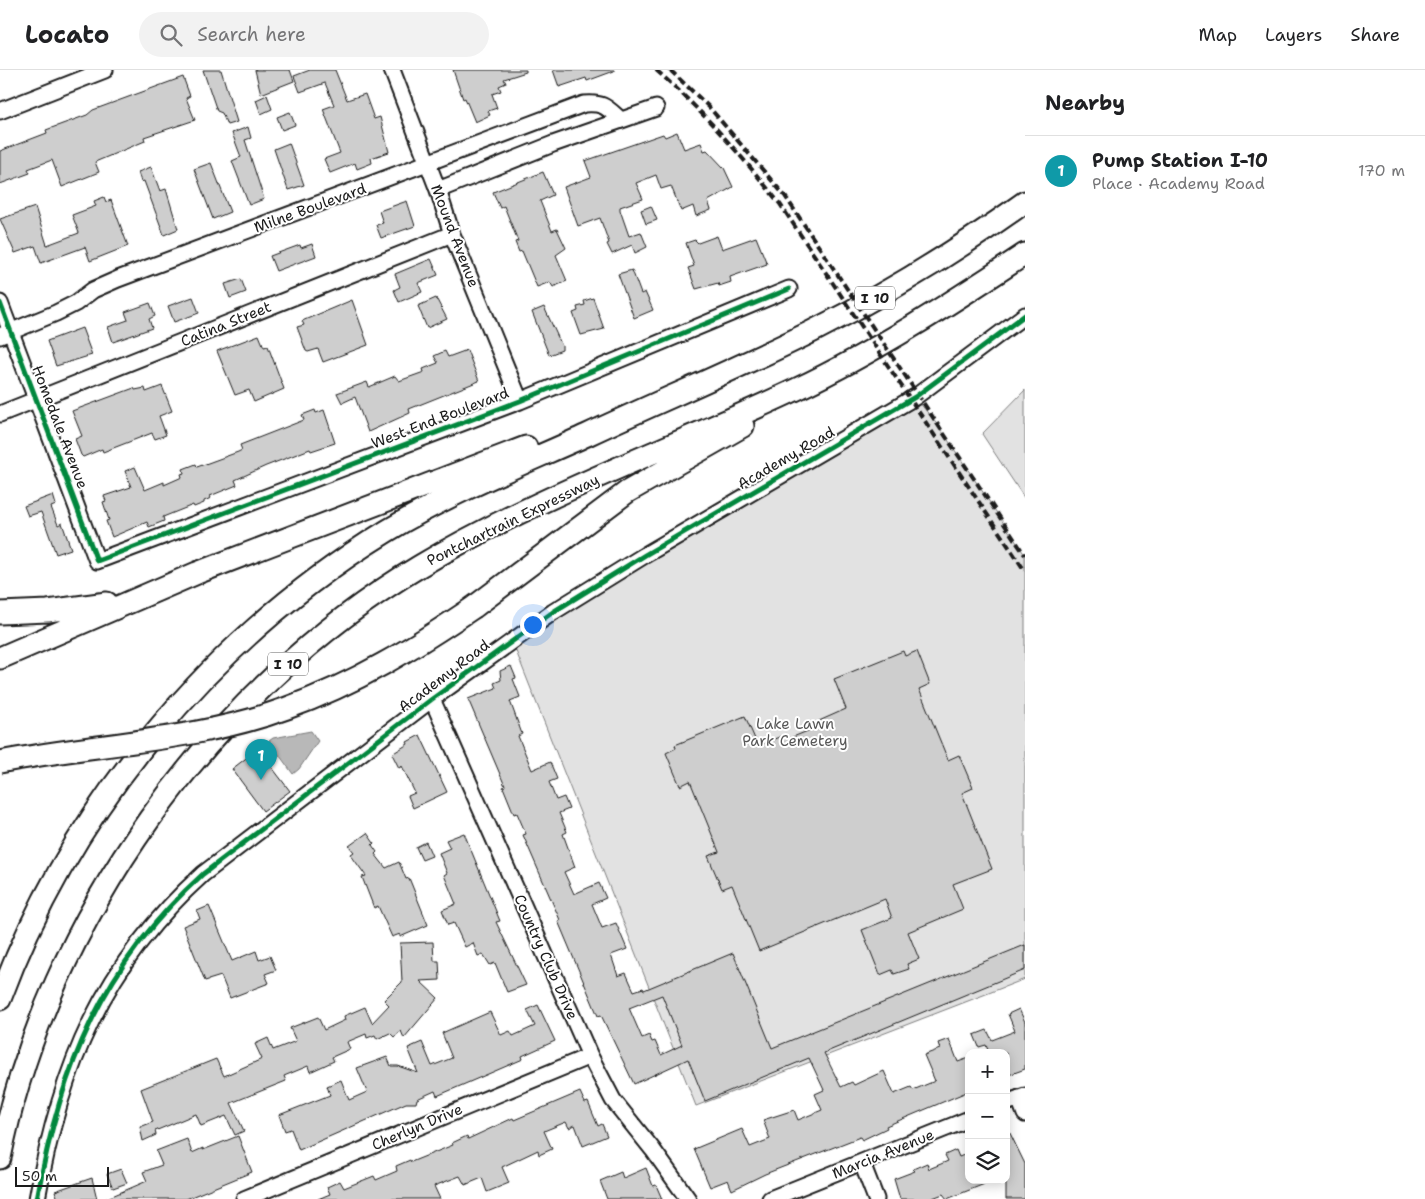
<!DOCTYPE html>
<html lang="en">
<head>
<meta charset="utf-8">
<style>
	body { margin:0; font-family:"Shantell Sans",sans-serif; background:#f2f2f2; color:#202124 }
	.controls { position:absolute; right:15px; bottom:15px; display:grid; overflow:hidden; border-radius:10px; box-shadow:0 2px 12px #0003 }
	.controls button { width:45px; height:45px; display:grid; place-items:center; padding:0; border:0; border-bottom:1px solid #e0e0e0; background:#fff; color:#202124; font:25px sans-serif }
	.scale { position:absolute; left:15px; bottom:12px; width:94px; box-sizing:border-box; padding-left:5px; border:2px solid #1c1c1c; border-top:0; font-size:14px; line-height:18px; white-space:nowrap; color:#1c1c1c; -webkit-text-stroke:4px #fff; paint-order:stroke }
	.you { position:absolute; left:532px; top:554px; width:18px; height:18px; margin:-12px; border:4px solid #fff; border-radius:50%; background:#1a73e8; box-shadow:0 0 0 8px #1a73e833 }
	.badge { display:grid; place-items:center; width:32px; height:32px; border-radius:50%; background:#c8321e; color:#fff; font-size:16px; font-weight:700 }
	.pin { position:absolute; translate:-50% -41px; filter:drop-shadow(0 1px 2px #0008) }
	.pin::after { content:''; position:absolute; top:26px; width:18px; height:15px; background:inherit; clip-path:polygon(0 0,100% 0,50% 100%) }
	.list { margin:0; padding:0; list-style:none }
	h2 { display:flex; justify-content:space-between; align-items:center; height:65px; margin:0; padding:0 20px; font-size:21px }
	h2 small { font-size:16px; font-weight:400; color:#757577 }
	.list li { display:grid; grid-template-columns:32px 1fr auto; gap:15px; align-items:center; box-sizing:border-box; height:70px; padding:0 20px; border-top:1px solid #e0e0e0 }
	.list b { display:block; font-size:19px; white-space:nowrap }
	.list p { margin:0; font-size:16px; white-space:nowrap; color:#757577 }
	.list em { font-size:16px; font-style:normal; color:#757577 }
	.icon { flex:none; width:28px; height:28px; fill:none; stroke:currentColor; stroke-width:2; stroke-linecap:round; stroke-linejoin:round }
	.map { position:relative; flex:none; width:1025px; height:1129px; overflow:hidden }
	header { display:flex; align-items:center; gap:30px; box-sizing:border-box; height:70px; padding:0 25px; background:#fff; border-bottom:1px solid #e0e0e0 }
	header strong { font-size:24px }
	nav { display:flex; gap:28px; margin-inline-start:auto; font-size:18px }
	.search { width:350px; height:45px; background:#f2f2f2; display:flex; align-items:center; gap:12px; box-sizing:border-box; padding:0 18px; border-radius:28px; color:#757577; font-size:19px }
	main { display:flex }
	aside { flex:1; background:#fff }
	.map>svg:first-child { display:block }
	.green { fill:#e2e2e2; stroke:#7f7f7f }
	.water { fill:#b8b8b8; stroke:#7a7a7a }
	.building { fill:#cecece; stroke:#1c1c1c; fill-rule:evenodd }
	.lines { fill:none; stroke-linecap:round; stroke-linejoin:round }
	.minor-casing { stroke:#1c1c1c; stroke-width:19 }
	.highway-casing { stroke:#1c1c1c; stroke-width:25 }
	.minor { stroke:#fff; stroke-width:15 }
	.highway { stroke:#fff; stroke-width:21 }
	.rail { stroke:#1c1c1c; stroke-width:4; stroke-dasharray:8 4; stroke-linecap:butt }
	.highway-bridge-casing { stroke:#1c1c1c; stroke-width:25; stroke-linecap:butt }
	.highway-bridge { stroke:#fff; stroke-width:21 }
	.cycleway-casing { stroke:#fff; stroke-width:8 }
	.cycleway { stroke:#00873e; stroke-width:5 }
	.labels { text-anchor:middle; stroke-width:4; stroke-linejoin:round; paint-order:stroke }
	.shield { fill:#fff; stroke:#606060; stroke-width:1 }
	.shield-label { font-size:14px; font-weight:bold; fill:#1c1c1c }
	.street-label { font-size:15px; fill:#1c1c1c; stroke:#fff }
	.park-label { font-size:15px; fill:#575757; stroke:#fff }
</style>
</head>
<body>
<header>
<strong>Locato</strong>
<div class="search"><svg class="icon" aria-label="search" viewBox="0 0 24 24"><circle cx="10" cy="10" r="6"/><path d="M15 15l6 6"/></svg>Search here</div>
<nav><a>Map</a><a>Layers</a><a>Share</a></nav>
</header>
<main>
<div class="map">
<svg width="1025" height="1129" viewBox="0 0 1025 1129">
	<rect width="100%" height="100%" fill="#fff"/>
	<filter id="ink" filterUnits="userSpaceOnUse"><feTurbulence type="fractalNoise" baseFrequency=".02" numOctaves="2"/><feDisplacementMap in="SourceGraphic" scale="10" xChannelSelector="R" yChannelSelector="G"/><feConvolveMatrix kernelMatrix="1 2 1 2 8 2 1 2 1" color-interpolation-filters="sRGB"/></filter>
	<g filter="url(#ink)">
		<!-- green -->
		<path class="green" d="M 1025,320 L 1025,429 L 982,364 Z
			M 915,327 L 940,358 L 1025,485 L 1025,909 L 696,1036 L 512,571 Z"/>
		<!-- water -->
		<path class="water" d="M 311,661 L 318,671 L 299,699 L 293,704 L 269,671 L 273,668 Z"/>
		<!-- building -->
		<path class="building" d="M 203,0 L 221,0 L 237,52 L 227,55 L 222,43 L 217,41 Z
			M 255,0 L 290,0 L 294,11 L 261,24 Z
			M 310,0 L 335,0 L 347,30 L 365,24 L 374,49 L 380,47 L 389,82 L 371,88 L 372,93 L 357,99 L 355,93 L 330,103 L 324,89 L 340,83 L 323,39 L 334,35 L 325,13 L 300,22 L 294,6 Z
			M 453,0 L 526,0 L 526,2 L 504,9 L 506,13 L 499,16 L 501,21 L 492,24 L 497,38 L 488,41 L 490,45 L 475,52 L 465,28 L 463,29 Z
			M 553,0 L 614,0 L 614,1 L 587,11 L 586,8 L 559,17 Z
			M 183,7 L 190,26 L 186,28 L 195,50 L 144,67 L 145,71 L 95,92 L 99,102 L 62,117 L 52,90 L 28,99 L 30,103 L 0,114 L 0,81 L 47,63 L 46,60 L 87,45 L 93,40 Z
			M 267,25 L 272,39 L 261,44 L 256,30 Z
			M 290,42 L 295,55 L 282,60 L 277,47 Z
			M 248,57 L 251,68 L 245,70 L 264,129 L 249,135 L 232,91 L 241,87 L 232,63 Z
			M 677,62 L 684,79 L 701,73 L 704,81 L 707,80 L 724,98 L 733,117 L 708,131 L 711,140 L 696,146 L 693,136 L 681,141 L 671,116 L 661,119 L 656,105 L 636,113 L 643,129 L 620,137 L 620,140 L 629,166 L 641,162 L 647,177 L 635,183 L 632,175 L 612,184 L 607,174 L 609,173 L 600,148 L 578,156 L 564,117 L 591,107 L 585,91 L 663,64 L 665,67 Z
			M 289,73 L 304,115 L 288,120 L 274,79 Z
			M 211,93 L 230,142 L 213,149 L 194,99 Z
			M 151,97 L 160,121 L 166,119 L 178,159 L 164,165 L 144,111 L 141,112 L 138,102 Z
			M 543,102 L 553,125 L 540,131 L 552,161 L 557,159 L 566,178 L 556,185 L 567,211 L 553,217 L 550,212 L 537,217 L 522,181 L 519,182 L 515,172 L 518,171 L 504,136 L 500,138 L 493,122 Z
			M 104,127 L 106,132 L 111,130 L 128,176 L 90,191 L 85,177 L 41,193 L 35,176 L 15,183 L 0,149 L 35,137 L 47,175 L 79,163 L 72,145 L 96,136 L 94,131 Z
			M 407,131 L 415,156 L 381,168 L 376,155 L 383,153 L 379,141 Z
			M 651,136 L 657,150 L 646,154 L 641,140 Z
			M 717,166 L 722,179 L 756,167 L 767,194 L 730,207 L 731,212 L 719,216 L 718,213 L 696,219 L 688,198 L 694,196 L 686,173 L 695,170 L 698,173 Z
			M 312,174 L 316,186 L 276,201 L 270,186 L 300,175 L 301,178 Z
			M 431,189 L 438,205 L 418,213 L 422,222 L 399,232 L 394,220 L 400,217 L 395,204 Z
			M 632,200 L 641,224 L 645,222 L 653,240 L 634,248 L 618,204 Z
			M 241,209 L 246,222 L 230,228 L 225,214 Z
			M 193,227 L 199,243 L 174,252 L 168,236 Z
			M 436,228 L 447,249 L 427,258 L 418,236 Z
			M 593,228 L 604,259 L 581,265 L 573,243 L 578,241 L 577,237 L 585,235 L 584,231 Z
			M 352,230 L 368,275 L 323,292 L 318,279 L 308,282 L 306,281 L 297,257 L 304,255 L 302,251 Z
			M 150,233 L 155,246 L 149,249 L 152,258 L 113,272 L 108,257 L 128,250 L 125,242 Z
			M 544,237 L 562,276 L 562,280 L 549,285 L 532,242 Z
			M 82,258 L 92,285 L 56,296 L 47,271 Z
			M 259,265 L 264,277 L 268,276 L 284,319 L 254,332 L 249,320 L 235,325 L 217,281 Z
			M 467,280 L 479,311 L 409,339 L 410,343 L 368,362 L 355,327 L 342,333 L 337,323 L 367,312 L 369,317 L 395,306 L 399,311 L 424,302 L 423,299 L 438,293 L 434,286 L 445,281 L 448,287 Z
			M 162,316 L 172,341 L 159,346 L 166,365 L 155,369 L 152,363 L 103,382 L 102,379 L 83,387 L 81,385 L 75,369 L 82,366 L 72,341 L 134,318 L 135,320 L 145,318 L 146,322 Z
			M 315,340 L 316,343 L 324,340 L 335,373 L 311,381 L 310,379 L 266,396 L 235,410 L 237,415 L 210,426 L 211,428 L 204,431 L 204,433 L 194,437 L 193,435 L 163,447 L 164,451 L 149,457 L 147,452 L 112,467 L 106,451 L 109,450 L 103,432 L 106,431 L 104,426 L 131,417 L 125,401 L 135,397 L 145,420 L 164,412 L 164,415 L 182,407 L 181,404 L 184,403 L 183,399 L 196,394 L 197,397 L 238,382 L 242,380 L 240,375 L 304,350 L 302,345 Z
			M 53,425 L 56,435 L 51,437 L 58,455 L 62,453 L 71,479 L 56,484 L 41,442 L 28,446 L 24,436 Z
			M 903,581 L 905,586 L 917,581 L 930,614 L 919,619 L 948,690 L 959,685 L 973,718 L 962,723 L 992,799 L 953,814 L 963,839 L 908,862 L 919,889 L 907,894 L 909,899 L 894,904 L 892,900 L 880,905 L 862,860 L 892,848 L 885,829 L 759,881 L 732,815 L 722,819 L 708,786 L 719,782 L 690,711 L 680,716 L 666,683 L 676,678 L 675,675 L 745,646 L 758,676 L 786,664 L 788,669 L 820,656 L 819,651 L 846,639 L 834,609 Z
			M 511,596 L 516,608 L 513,609 L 520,627 L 510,631 L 522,664 L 518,666 L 532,700 L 550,692 L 557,709 L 549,712 L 556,730 L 564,727 L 569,739 L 559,743 L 567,762 L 563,764 L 575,797 L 564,802 L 574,824 L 599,813 L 606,828 L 592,834 L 602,858 L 616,853 L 627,879 L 611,885 L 618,906 L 626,903 L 634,921 L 643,918 L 644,920 L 733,883 L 772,978 L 1025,875 L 1025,900 L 824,983 L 841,1017 L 852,1012 L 854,1015 L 884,1001 L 894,1024 L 911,1017 L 913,1020 L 935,1011 L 924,985 L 940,979 L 938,973 L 949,969 L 958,992 L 969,988 L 969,1021 L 886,1056 L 887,1058 L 862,1070 L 860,1067 L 765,1104 L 732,1120 L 728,1110 L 710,1117 L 694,1079 L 742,1059 L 750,1077 L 770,1069 L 763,1050 L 794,1040 L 798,1050 L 822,1040 L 815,1024 L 824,1020 L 809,988 L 705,1031 L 688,989 L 634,1014 L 601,945 L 598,946 L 558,851 L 560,850 L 523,765 L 526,764 L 517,743 L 514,744 L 503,717 L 505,716 L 468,629 L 496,618 L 494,613 L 501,610 L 500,601 ZM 662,925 L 682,975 L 661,985 L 655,971 L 652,972 L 649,965 L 642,968 L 629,938 Z
			M 420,665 L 447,722 L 413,738 L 408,726 L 415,723 L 402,696 L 399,698 L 392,684 L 408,674 L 407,672 Z
			M 258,679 L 290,721 L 263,741 L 232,699 Z
			M 367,763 L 374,773 L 372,775 L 377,782 L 375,784 L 386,798 L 399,792 L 406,809 L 409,808 L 428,855 L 400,867 L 400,864 L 392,867 L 378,836 L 374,838 L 362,807 L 366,806 L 353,788 L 351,784 L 354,782 L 349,776 Z
			M 464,763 L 500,851 L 496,852 L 526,915 L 507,922 L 495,893 L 490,895 L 483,884 L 478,886 L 473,873 L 465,877 L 454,853 L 448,855 L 442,840 L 456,834 L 444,805 L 447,803 L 439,783 L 450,778 L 446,770 Z
			M 426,772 L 432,786 L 422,790 L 416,777 Z
			M 209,836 L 232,891 L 256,881 L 259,890 L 270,886 L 276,900 L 265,904 L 269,913 L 230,928 L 221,906 L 205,911 L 183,856 L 200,849 L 197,841 Z
			M 433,872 L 434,891 L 439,891 L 440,910 L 420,911 L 438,928 L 404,968 L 401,961 L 394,967 L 390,963 L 377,969 L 375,965 L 367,968 L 366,964 L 347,972 L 350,979 L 332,987 L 334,991 L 310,1002 L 308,996 L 284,1006 L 286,1011 L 231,1033 L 244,1061 L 235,1065 L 226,1046 L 201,1056 L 196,1044 L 155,1061 L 156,1065 L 143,1071 L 140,1057 L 153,1052 L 141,1019 L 216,989 L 224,1006 L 262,989 L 255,974 L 268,968 L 273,980 L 296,971 L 290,958 L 318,947 L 324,960 L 345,950 L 344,946 L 365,937 L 372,953 L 389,935 L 384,930 L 402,912 L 400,873 Z
			M 538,935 L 555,971 L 522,986 L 523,989 L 437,1026 L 435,1021 L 417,1029 L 416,1033 L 406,1033 L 299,1080 L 291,1059 L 285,1061 L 279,1045 L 330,1025 L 327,1016 L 341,1010 L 349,1030 L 367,1022 L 357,998 L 387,987 L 391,996 L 398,996 L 418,1003 L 408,978 L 422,972 L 432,996 L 452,988 L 442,963 L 490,942 L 501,965 L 510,961 L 513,966 L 535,956 L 527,940 Z
			M 1019,939 L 1025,952 L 1025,999 L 1006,1006 L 1006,983 L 989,983 L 986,975 L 979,977 L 974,965 L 987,960 L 992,970 L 1015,961 L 1008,944 Z
			M 580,1022 L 585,1033 L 588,1032 L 598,1056 L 602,1054 L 607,1066 L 583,1076 L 575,1055 L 569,1058 L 566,1052 L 544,1061 L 552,1079 L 539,1085 L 538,1080 L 502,1097 L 509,1113 L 487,1122 L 482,1108 L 465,1115 L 460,1106 L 434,1116 L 440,1129 L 318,1129 L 330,1124 L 327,1117 L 340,1111 L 344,1118 L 374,1106 L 376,1110 L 397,1101 L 396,1096 L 410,1090 L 411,1092 L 453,1075 L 452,1073 L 467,1066 L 468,1069 L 513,1048 L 514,1050 Z
			M 1006,1055 L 1025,1094 L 1025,1129 L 1006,1129 Z
			M 238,1066 L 252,1102 L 186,1129 L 105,1129 L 147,1111 L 143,1102 L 162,1095 L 156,1081 L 187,1069 L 192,1083 L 203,1078 L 203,1080 Z
			M 956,1080 L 959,1087 L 969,1083 L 969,1110 L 992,1111 L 947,1129 L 943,1124 L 930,1129 L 900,1129 L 894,1109 L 915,1101 L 913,1099 L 927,1093 L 929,1099 L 948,1091 L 945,1085 Z
			M 646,1098 L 653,1116 L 656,1115 L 662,1129 L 607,1129 L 600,1111 L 621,1102 L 623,1108 Z
			M 121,1099 L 127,1113 L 113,1118 L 107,1104 Z
			M 92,1108 L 97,1129 L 58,1129 L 55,1121 Z"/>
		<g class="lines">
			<defs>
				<path id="minor" d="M 392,0 L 438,120 L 452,164 L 520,331
					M 0,41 L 105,0
					M 438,120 L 553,74 L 656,38
					M 0,233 L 97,491 L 520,331 L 789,219
					M 0,266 L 56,243 L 76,233 L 93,220 L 118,209 L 584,34 C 604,32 607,38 621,50
					M 0,344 L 452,164
					M 432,629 L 590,986 L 613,1030 L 653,1080 L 688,1129
					M 1019,1028 L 1025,1044
					M 1006,1033 L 1025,1026
					M 862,1093 L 876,1129
					M 37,1129 C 60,998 103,894 203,804 L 432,629 L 553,542 L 645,485 L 915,327 L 1025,245
					M 244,1129 L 590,986
					M 770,1129 L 969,1049"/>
				<path id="highway" d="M 474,537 L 627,422 L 743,356
					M 0,543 L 48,541 L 107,533
					M 0,588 L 197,503 L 526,377
					M 0,929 C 71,737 212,568 387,461 C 450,423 520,395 587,365 C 662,330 739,298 813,261 C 887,224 958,180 1025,132
					M 0,1088 C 47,849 212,620 420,496 C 539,425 672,378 797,319 C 877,281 951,233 1025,184"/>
			</defs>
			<!-- minor casing -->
			<use href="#minor" class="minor-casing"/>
			<!-- highway casing -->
			<use href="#highway" class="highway-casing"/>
			<!-- minor -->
			<use href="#minor" class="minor"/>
			<!-- highway -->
			<use href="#highway" class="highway"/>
			<!-- rail -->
			<path class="rail" d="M 656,0 C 702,40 742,86 780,134 L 1025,501
				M 670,0 L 709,37 L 785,126 L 1025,485"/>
			<defs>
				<path id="highway-bridge" d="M 0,692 C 95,673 195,672 287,638 C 355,614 415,577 474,537"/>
			</defs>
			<!-- highway-bridge casing -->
			<use href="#highway-bridge" class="highway-bridge-casing"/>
			<!-- highway-bridge -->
			<use href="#highway-bridge" class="highway-bridge"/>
			<defs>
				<path id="cycleway" d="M 0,233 L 97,491 L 520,331 L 789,219
					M 37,1129 C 60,998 103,894 203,804 L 432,629 L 553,542 L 645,485 L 915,327 L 1025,245"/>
			</defs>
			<!-- cycleway casing -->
			<use href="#cycleway" class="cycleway-casing"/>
			<!-- cycleway -->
			<use href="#cycleway" class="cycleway"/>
		</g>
	</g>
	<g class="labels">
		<!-- shield labels -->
		<g class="shield">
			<rect x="855" y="216.5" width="40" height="23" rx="4"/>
			<rect x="268" y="582.5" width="40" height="23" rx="4"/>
		</g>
		<g class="shield-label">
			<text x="875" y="233">I 10</text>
			<text x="288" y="599">I 10</text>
		</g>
		<!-- street labels -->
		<g class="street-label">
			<text transform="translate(310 138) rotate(-20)" y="5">Milne Boulevard</text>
			<text transform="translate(455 166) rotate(69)" y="5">Mound Avenue</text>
			<text transform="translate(226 254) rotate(-22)" y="5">Catina Street</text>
			<text transform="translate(440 348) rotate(-21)" y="5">West End Boulevard</text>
			<text transform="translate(60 357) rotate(69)" y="5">Homedale Avenue</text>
			<text transform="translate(786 388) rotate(-30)" y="5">Academy Road</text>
			<text transform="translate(513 450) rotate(-26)" y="5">Pontchartrain Expressway</text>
			<text transform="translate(444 606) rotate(-37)" y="5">Academy Road</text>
			<text transform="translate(546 887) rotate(66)" y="5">Country Club Drive</text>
			<text transform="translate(417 1057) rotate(-23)" y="5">Cherlyn Drive</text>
			<text transform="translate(883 1084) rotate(-22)" y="5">Marcia Avenue</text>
		</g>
		<!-- park labels -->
		<g class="park-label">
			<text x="795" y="659">Lake Lawn<tspan x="795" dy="17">Park Cemetery</tspan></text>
		</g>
	</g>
</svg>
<div class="controls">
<button>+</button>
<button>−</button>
<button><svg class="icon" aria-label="layers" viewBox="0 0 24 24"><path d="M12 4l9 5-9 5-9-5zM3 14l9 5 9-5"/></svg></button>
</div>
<div class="scale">50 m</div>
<div class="you"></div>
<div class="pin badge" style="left:261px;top:710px;background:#0f9aa8">1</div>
</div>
<aside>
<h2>Nearby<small></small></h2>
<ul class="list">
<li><span class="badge" style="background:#0f9aa8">1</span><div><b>Pump Station I-10</b><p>Place · Academy Road</p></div><em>170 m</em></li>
</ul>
</aside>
</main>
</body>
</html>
